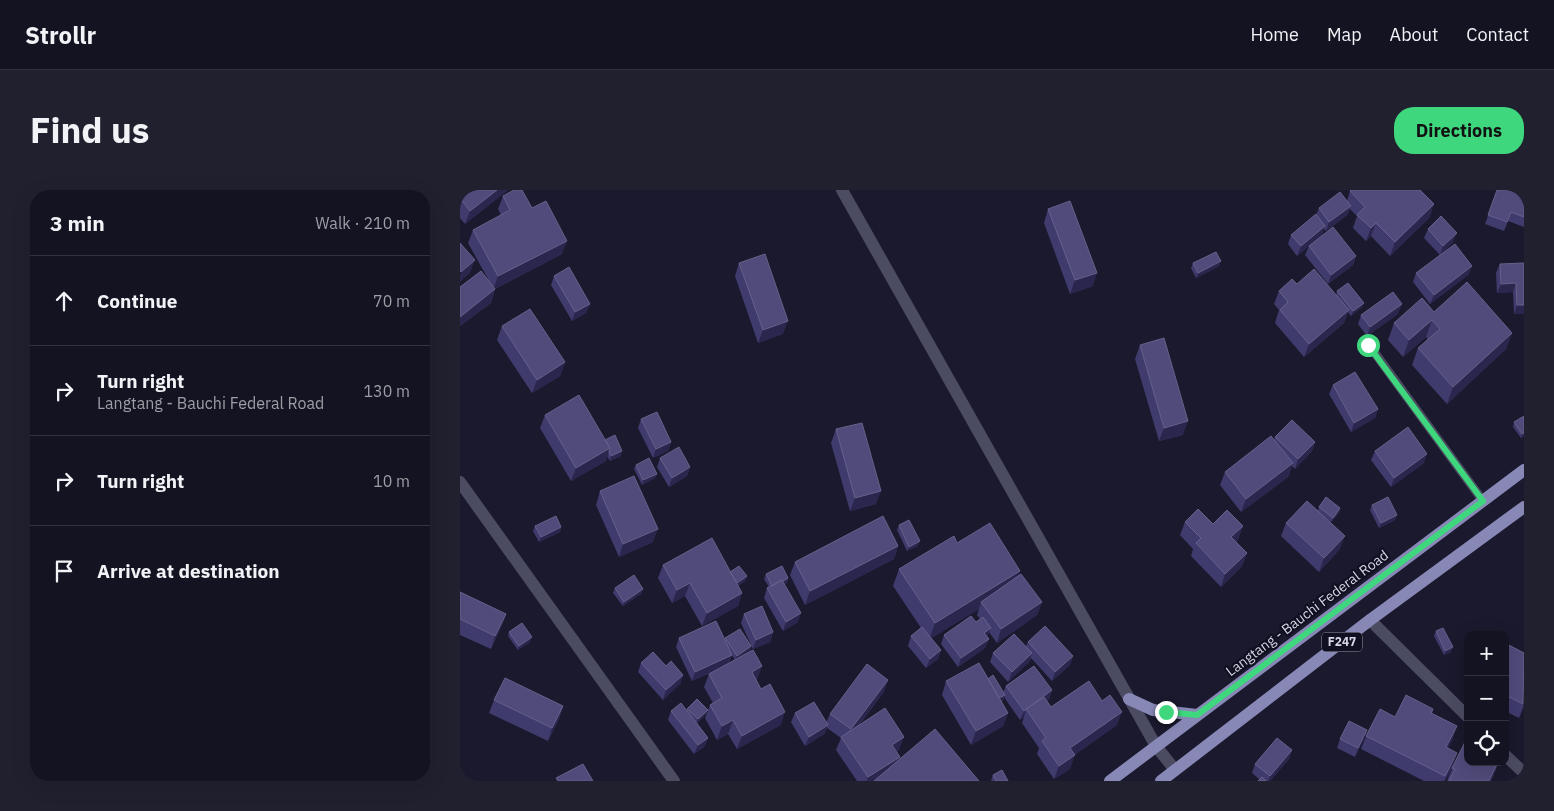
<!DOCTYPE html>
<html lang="en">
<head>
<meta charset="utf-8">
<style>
	body { margin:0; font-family:"IBM Plex Sans",sans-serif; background:#21202f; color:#f1f3f6 }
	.controls { position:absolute; right:15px; bottom:15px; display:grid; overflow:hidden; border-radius:10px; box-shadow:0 5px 20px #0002 }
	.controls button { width:45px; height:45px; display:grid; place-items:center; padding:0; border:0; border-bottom:1px solid #333240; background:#141322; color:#f1f3f6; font:25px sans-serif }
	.stop { position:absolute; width:15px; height:15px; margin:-11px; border:4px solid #3ed77d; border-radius:50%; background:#fff }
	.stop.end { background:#3ed77d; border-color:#fff; box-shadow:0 1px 5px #0008 }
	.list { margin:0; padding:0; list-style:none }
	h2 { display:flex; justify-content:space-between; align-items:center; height:65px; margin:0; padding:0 20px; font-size:21px }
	h2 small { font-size:16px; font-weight:400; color:#9d9ea5 }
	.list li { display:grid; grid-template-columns:32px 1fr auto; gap:15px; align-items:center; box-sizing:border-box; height:90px; padding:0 20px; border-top:1px solid #333240 }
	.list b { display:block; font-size:19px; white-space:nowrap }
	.list p { margin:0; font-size:16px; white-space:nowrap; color:#9d9ea5 }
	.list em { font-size:16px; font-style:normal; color:#9d9ea5 }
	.icon { flex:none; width:28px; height:28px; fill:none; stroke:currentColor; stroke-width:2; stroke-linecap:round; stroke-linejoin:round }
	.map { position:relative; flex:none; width:1064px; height:591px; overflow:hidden; border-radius:20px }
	header { display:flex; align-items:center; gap:30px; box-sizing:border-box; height:70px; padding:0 25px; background:#141322; border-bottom:1px solid #333240 }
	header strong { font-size:24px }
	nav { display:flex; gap:28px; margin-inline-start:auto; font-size:18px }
	.intro { display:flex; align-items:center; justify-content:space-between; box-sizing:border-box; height:120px; padding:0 30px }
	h1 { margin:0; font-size:35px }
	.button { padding:12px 22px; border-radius:20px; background:#3ed77d; color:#111; font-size:18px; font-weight:700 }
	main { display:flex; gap:30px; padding:0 30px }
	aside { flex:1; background:#141322; border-radius:20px; box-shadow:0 5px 20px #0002 }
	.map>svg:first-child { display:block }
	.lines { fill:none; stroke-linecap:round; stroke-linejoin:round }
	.service { stroke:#4b4b62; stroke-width:9 }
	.minor { stroke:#4b4b62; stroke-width:12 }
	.primary { stroke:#8888b7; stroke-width:12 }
	.wall { fill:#3f3b6d; fill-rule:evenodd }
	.shaded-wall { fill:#2a264e }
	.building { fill:#504b7a; stroke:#65618a }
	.route { stroke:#3ed77d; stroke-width:6 }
	.labels { text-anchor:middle; stroke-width:4.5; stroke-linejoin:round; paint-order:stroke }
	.shield { fill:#111023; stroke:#9b9baa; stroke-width:1 }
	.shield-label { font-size:12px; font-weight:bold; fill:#d6d6e4 }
	.street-label { font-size:14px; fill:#d6d6e4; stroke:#111023 }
</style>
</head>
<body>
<header>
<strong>Strollr</strong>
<nav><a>Home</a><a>Map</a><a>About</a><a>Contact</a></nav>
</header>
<div class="intro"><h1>Find us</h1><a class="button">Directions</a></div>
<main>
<aside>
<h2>3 min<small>Walk · 210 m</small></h2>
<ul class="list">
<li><svg class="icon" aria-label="ahead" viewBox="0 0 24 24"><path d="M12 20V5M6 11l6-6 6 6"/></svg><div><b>Continue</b></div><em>70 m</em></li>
<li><svg class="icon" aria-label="right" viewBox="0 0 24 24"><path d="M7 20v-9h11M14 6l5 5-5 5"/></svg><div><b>Turn right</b><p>Langtang - Bauchi Federal Road</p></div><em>130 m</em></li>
<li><svg class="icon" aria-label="right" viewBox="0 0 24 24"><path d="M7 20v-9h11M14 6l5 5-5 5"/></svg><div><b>Turn right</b></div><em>10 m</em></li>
<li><svg class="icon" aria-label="arrive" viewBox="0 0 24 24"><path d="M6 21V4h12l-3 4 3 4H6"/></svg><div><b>Arrive at destination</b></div></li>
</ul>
</aside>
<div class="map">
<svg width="1064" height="591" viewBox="0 0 1064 591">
	<rect width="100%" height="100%" fill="#1a192d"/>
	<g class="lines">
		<!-- service -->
		<path class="service" d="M 909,155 L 1023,311"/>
		<!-- minor -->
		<path class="minor" d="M 382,0 L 696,556 L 715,580
			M 0,292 L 214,591
			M 910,430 L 1008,527
			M 1045,565 L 1064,583"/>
		<!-- primary -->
		<path class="primary" d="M 669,509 L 693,520 L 737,525
			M 650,591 L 1064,280
			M 701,591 L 910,430 L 1064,317"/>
	</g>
	<!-- wall -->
	<path class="wall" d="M 0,0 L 48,0 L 5,34 L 0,28 Z
		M 1037,0 L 1064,1 L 1064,37 L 1048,31 L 1044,41 L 1025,34 Z
		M 890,1 L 974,14 L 969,28 L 930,66 L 911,46 L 906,51 L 893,38 L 897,26 L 890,19 L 887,25 L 866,41 L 864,39 L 862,45 L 852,54 L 896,66 L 893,75 L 868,94 L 845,65 L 849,56 L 837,66 L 828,54 L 831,45 L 856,25 L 859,18 L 887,11 Z
		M 43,6 L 72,18 L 102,64 L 35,99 L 31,113 L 0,136 L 0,97 L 28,89 L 8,53 L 13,40 L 41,25 L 38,19 Z
		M 588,19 L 633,96 L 610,104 L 584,33 Z
		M 968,39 L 993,52 L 980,65 L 964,48 Z
		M 761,71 L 759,76 L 736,88 L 731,78 L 733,73 Z
		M 279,73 L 323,144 L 298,153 L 275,86 Z
		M 1064,73 L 1064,124 L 1054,124 L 1053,102 L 1037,103 L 1036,83 L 1040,74 Z
		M 1012,76 L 1008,85 L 970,114 L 953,92 L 956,83 Z
		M 94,86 L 130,114 L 126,123 L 112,131 L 91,95 Z
		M 837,94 L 876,105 L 877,101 L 904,113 L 902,117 L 891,126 L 888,122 L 884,133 L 844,167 L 815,133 L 819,120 L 814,114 L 819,101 Z
		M 974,122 L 1052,143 L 1046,159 L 987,214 L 952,175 L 958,158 L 968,150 L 966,147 L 943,167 L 928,150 L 934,133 Z
		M 938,124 L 907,146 L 898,134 L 901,125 Z
		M 42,136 L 105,172 L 100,186 L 72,203 L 37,150 Z
		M 680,155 L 723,245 L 699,251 L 675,169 Z
		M 873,195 L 918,219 L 915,228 L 891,242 L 869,204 Z
		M 85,225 L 145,250 L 161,266 L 150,271 L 147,266 L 146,271 L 111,291 L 80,238 Z
		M 181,229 L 211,252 L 208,261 L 193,268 L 178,238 Z
		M 1054,232 L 1064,246 L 1061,248 L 1053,237 Z
		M 376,239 L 416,314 L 390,321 L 371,253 Z
		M 815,247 L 855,252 L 852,261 L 835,279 L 832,276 L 828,287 L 781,322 L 760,295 L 765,282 L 814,250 Z
		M 915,261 L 964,273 L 931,297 L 911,270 Z
		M 200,268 L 230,277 L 227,286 L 209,297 L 197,277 Z
		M 176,275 L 197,284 L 195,288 L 182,295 L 174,279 Z
		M 140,301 L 193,352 L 159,367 L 136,315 Z
		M 912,315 L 937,325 L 935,330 L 919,338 L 910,320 Z
		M 859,317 L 880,318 L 879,323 L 871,332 L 866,328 L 880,359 L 859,382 L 821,346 L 826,333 L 858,320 Z
		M 725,332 L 783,336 L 778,349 L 776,352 L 787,363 L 782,376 L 761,397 L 731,366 L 733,359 L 720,345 Z
		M 439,335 L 458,356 L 447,361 L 437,340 Z
		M 75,336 L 101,337 L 100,342 L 79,352 L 73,341 Z
		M 497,353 L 560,381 L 558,385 L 582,412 L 577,425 L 537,453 L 529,442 L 527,447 L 529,449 L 525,458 L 498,477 L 481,454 L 484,445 L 516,432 L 520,429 L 517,425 L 519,419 L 471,448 L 481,460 L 478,469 L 466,478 L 448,456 L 451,446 L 461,438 L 433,396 L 439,379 Z
		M 438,356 L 434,369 L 345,415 L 330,385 L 335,372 Z
		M 203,375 L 270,382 L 287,386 L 285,391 L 278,396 L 282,403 L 278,416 L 242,436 L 225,406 L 212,413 L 198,388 Z
		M 306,384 L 328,388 L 327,393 L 324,394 L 338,432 L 323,441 L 304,408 L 307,398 L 309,397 L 304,389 Z
		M 155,398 L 182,403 L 163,416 L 153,403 Z
		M 0,402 L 46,424 L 41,437 L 31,459 L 0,445 Z
		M 284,424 L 313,442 L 310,452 L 293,459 L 291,456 L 290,461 L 283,465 L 302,476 L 297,489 L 296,490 L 321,535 L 277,559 L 268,544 L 257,550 L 245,528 L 250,515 L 253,513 L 244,497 L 249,484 L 259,479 L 232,491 L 216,457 L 219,448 L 265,449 L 265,448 L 291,455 L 281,433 ZM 272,465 L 275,470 L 269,473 Z
		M 976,441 L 991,462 L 984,465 L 974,446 Z
		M 49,442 L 70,452 L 58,460 L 48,446 Z
		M 568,452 L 613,466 L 610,475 L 592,491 L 571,468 L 569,472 L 548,492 L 530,472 L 533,463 L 566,456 Z
		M 1045,453 L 1064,517 L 1059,528 L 1045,521 Z
		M 181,473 L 206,476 L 223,485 L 220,494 L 203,510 L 178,482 Z
		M 528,489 L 543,503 L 546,496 L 592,500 L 589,509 L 587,511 L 591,517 L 657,535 L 614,565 L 610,579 L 594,589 L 577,564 L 579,558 L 562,533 L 564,527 L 560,530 L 544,507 L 543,510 L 541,511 L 548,523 L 543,536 L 511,555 L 482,505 L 486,491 Z
		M 428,490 L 423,503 L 400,534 L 439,560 L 436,562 L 440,567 L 438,570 L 519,591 L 397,591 L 376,560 L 381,548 L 367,538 L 364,544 L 345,556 L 331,532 L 335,523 L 366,533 L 370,524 Z
		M 34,510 L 103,516 L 99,529 L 88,551 L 29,523 Z
		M 227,519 L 246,524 L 237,533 L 248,548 L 244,557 L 234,564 L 208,530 L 211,521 L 227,520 Z
		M 973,519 L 972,524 L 997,536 L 992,550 L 988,558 L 993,576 L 985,591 L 964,591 L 901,559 L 906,546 L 935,527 Z
		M 880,549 L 904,549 L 895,567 L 877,558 Z
		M 832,560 L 829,569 L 810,591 L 798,591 L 800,590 L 792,583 L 795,574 Z
		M 1008,572 L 1039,572 L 1031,591 L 987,591 L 992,578 Z
		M 533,585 L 548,591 L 532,591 L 531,590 Z"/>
	<!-- shaded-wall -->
	<path class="shaded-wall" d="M 37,0 L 48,0 L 5,34 L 10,21 Z
		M 974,14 L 969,28 L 930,66 L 935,52 Z
		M 891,16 L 887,25 L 866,41 L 869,32 Z
		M 916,33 L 911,46 L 906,51 L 911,38 Z
		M 865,36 L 862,45 L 837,66 L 841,56 Z
		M 997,43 L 993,52 L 980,65 L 983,56 Z
		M 107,51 L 102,64 L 33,100 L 38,86 Z
		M 896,66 L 893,75 L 868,94 L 871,85 Z
		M 15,70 L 10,83 L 0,92 L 0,85 L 1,82 Z
		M 761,71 L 759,76 L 736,88 L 738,83 Z
		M 1012,76 L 1008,85 L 970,114 L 974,105 Z
		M 637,83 L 633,96 L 610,104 L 615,90 Z
		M 1056,93 L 1053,102 L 1037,103 L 1041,94 Z
		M 35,99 L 31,113 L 0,136 L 0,127 Z
		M 904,113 L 902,117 L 891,126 L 893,121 Z
		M 130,114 L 126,123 L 112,131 L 115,122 Z
		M 942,114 L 938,124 L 907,146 L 910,137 Z
		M 1057,115 L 1064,115 L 1064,124 L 1054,124 Z
		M 889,120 L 884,133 L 844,167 L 849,154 Z
		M 972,130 L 966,147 L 943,167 L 949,150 Z
		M 328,131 L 323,144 L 298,153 L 303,140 Z
		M 1052,143 L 1046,159 L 987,214 L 993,197 Z
		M 105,172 L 100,186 L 72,203 L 77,190 Z
		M 918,219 L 915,228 L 891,242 L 894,233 Z
		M 728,231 L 723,245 L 699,251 L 704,238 Z
		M 1064,243 L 1064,246 L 1061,248 L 1062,244 Z
		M 211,252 L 208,261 L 193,268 L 196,259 Z
		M 855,252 L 852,261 L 835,279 L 838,269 Z
		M 150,258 L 146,271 L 111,291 L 116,278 Z
		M 162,261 L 161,266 L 150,271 L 151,266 Z
		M 967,264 L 964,273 L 931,297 L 934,288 Z
		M 833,273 L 828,287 L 781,322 L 786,309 Z
		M 230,277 L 227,286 L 209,297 L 212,288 Z
		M 197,284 L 195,288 L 182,295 L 183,290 Z
		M 421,301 L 416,314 L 390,321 L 395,308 Z
		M 880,318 L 879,323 L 871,332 L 873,328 Z
		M 937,325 L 935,330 L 919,338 L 921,333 Z
		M 783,336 L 778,349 L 767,360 L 771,347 Z
		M 101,337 L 100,342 L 79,352 L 81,347 Z
		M 198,339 L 193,352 L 159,367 L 163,354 Z
		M 885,346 L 880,359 L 859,382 L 864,368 Z
		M 460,351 L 458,356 L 447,361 L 449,357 Z
		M 438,356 L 434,369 L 345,415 L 350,401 Z
		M 787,363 L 782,376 L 761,397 L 765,384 Z
		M 560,381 L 554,398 L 521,412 L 519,419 L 469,450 L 475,433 Z
		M 287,386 L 285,391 L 275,398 L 276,393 Z
		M 328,388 L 327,393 L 310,401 L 312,396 Z
		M 230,393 L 225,406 L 212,413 L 217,400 Z
		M 183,399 L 182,403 L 163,416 L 164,412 Z
		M 282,403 L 278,416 L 242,436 L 247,423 Z
		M 582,412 L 577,425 L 537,453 L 541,439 Z
		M 341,423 L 338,432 L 323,441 L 326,432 Z
		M 46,424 L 41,437 L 31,459 L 35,446 Z
		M 531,438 L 527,447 L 524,443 Z
		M 313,442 L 310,452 L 293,459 L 296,450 Z
		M 72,447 L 70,452 L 58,460 L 59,456 Z
		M 529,449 L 525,458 L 498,477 L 501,468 Z
		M 291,456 L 290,461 L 275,470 L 277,466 Z
		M 993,457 L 991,462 L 984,465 L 985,461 Z
		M 481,460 L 478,469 L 466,478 L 470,469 Z
		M 572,463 L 569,472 L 548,492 L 552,482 Z
		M 272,465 L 269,474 L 232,491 L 235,482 Z
		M 613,466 L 610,475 L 592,491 L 595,482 Z
		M 302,476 L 297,489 L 287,495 L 292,482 Z
		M 223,485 L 220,494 L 203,510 L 206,500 Z
		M 428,490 L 423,503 L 386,552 L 391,539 Z
		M 592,500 L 589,509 L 569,523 L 566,519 L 564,527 L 560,530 L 564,521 Z
		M 545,505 L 543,510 L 535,515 L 536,510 Z
		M 1064,513 L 1064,517 L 1059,528 Z
		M 103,516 L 99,529 L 88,551 L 92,538 Z
		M 248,520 L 246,524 L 236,534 L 238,529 Z
		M 325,522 L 321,535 L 277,559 L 282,546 Z
		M 662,522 L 657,535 L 605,572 L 610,558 Z
		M 548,523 L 543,536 L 511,555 L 516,541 Z
		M 273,530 L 268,544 L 257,550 L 262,536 Z
		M 368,535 L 364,544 L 345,556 L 349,547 Z
		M 997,536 L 992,550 L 981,570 L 986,557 Z
		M 907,540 L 904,549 L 895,567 L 898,558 Z
		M 444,547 L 439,560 L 427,568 L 432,555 Z
		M 248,548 L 244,557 L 234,564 L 238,555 Z
		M 832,560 L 829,569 L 810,591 L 808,591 L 810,586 Z
		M 997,563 L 993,576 L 985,591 L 984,591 Z
		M 615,565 L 610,579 L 594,589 L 599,576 Z
		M 440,567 L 435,580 L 418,591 L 407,591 L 408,587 Z
		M 1038,572 L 1035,582 L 1031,591 L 1029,591 Z"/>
	<!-- building -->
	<path class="building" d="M 0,0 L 37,0 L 10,21 L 0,8 Z
		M 54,0 L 62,0 L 72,18 L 86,11 L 107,51 L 38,86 L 13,40 L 50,20 L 43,6 Z
		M 891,0 L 960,0 L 974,14 L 935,52 L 916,33 L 911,38 L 897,25 L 905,17 L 890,1 Z
		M 1037,0 L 1061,0 L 1064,1 L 1064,27 L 1051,22 L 1047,32 L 1028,25 Z
		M 880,2 L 891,16 L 869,32 L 859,18 Z
		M 610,11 L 637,83 L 615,90 L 588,19 Z
		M 856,24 L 865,36 L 841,56 L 831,45 Z
		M 981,26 L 997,43 L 983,56 L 968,39 Z
		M 873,37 L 896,66 L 871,85 L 849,56 Z
		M 0,53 L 15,70 L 1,82 L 0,81 Z
		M 995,54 L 1012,76 L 974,105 L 956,83 Z
		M 756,62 L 761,71 L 738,83 L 733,73 Z
		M 305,64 L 328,131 L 303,140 L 279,73 Z
		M 1064,73 L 1064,115 L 1057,115 L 1056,93 L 1041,94 L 1040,74 Z
		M 109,77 L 130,114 L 115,122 L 94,86 Z
		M 854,79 L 889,120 L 849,154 L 820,120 L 828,112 L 819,101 L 832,89 L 837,94 Z
		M 21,81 L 35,99 L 0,127 L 0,97 Z
		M 1007,92 L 1052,143 L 993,197 L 958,158 L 980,139 L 972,130 L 949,150 L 934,133 L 962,108 L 974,122 Z
		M 888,93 L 904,113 L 893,121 L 877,101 Z
		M 933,102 L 942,114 L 910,137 L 901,125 Z
		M 70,119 L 105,172 L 77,190 L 42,136 Z
		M 704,148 L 728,231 L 704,238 L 680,155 Z
		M 895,182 L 918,219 L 894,233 L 873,195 Z
		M 119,205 L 150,258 L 116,278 L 85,225 Z
		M 197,222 L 211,252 L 196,259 L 181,229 Z
		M 1064,226 L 1064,243 L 1062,244 L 1054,232 Z
		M 832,230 L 855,252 L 838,269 L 815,247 Z
		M 402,233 L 421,301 L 395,308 L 376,239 Z
		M 948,237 L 967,264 L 934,288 L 915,261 Z
		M 155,245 L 162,261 L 151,266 L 149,262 L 150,258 L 145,250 Z
		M 811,246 L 833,273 L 786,309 L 765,282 Z
		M 219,257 L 230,277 L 212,288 L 200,268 Z
		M 189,268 L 197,284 L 183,290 L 176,275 Z
		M 174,286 L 198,339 L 163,354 L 140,301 Z
		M 866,307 L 880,318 L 873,328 L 859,317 Z
		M 928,307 L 937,325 L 921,333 L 912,315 Z
		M 847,311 L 885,346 L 864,368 L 826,333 Z
		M 738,319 L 753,334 L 767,320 L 783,336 L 771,347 L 787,363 L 765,384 L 736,353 L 741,348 L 725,332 Z
		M 96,326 L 101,337 L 81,347 L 75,336 Z
		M 423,326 L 438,356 L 350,401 L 335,372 Z
		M 449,330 L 460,351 L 449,357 L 439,335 Z
		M 530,333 L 560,381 L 475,433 L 439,379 L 494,346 L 497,353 Z
		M 252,348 L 282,403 L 247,423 L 230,393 L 217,400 L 203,375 Z
		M 279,376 L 287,386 L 277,393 L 270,382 Z
		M 322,376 L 328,388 L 323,391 L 322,390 L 312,396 L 306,384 Z
		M 561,384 L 582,412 L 541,439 L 521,412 Z
		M 174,385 L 183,399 L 164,412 L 155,398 Z
		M 322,390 L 341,423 L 326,432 L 307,398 Z
		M 0,402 L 46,424 L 35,446 L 0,429 Z
		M 302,416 L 313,442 L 296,450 L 284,424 Z
		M 511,426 L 516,432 L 523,427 L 531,438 L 524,443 L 529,449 L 501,468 L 484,445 Z
		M 256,431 L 272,465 L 235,482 L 219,448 Z
		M 62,433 L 72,447 L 59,456 L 49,442 Z
		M 585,436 L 613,466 L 595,482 L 568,452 Z
		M 462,437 L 481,460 L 470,469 L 451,446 Z
		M 983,438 L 993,457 L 985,461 L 976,441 Z
		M 280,439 L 291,456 L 277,466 L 265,448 Z
		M 554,444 L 572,463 L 552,482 L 533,463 Z
		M 1045,453 L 1064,463 L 1063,514 L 1045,505 L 1045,492 L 1048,485 L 1045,484 Z
		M 293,460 L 302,476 L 292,482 L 301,499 L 310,494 L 325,522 L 282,546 L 273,530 L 262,536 L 250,515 L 262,508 L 249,484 Z
		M 193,462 L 206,476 L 211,471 L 223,485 L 206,500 L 181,473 Z
		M 519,473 L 548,523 L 516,541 L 486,491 Z
		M 407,474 L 428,490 L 391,539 L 370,524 Z
		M 574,476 L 592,500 L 564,521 L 546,496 Z
		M 533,485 L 545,505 L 539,508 L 528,489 Z
		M 45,488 L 103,516 L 92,538 L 34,510 Z
		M 629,491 L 642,511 L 650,505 L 662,522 L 610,558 L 615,565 L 599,576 L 582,551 L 586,548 L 566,519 L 584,507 L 591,517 Z
		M 946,505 L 973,519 L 971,523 L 997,536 L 986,557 L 997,563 L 985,586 L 906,546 L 920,519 L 935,527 Z
		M 237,509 L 248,520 L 238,529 L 227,519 Z
		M 354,512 L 368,535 L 349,547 L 335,523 Z
		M 221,513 L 248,548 L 238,555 L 211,521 Z
		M 425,518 L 444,547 L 432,555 L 440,567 L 408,587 L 381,547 Z
		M 889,531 L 907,540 L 898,558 L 880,549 Z
		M 475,539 L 519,591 L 414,591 Z
		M 817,548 L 832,560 L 810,586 L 795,574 Z
		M 1005,552 L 1008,553 L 1008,572 L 1038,572 L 1029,591 L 989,591 L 995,579 L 992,578 Z
		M 123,574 L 133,591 L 98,591 L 96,588 Z
		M 542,580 L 548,591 L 536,591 L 533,585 Z
		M 802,587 L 806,591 L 798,591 Z"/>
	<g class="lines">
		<!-- route -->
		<path class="route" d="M 706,522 L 737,525 L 1023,311 L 908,155"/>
	</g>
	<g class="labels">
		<!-- shield labels -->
		<rect class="shield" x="862" y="442.5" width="40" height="19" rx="4"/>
		<g class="shield-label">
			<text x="882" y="456">F247</text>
		</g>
		<!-- street labels -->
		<g class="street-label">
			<text transform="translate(847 423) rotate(-37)" y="5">Langtang - Bauchi Federal Road</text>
		</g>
	</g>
</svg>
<div class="controls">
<button>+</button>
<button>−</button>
<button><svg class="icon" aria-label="locate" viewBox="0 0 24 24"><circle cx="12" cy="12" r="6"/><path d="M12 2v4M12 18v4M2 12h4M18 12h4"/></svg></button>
</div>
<div class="stop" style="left:908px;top:155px"></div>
<div class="stop end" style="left:706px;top:522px"></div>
</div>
</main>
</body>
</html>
